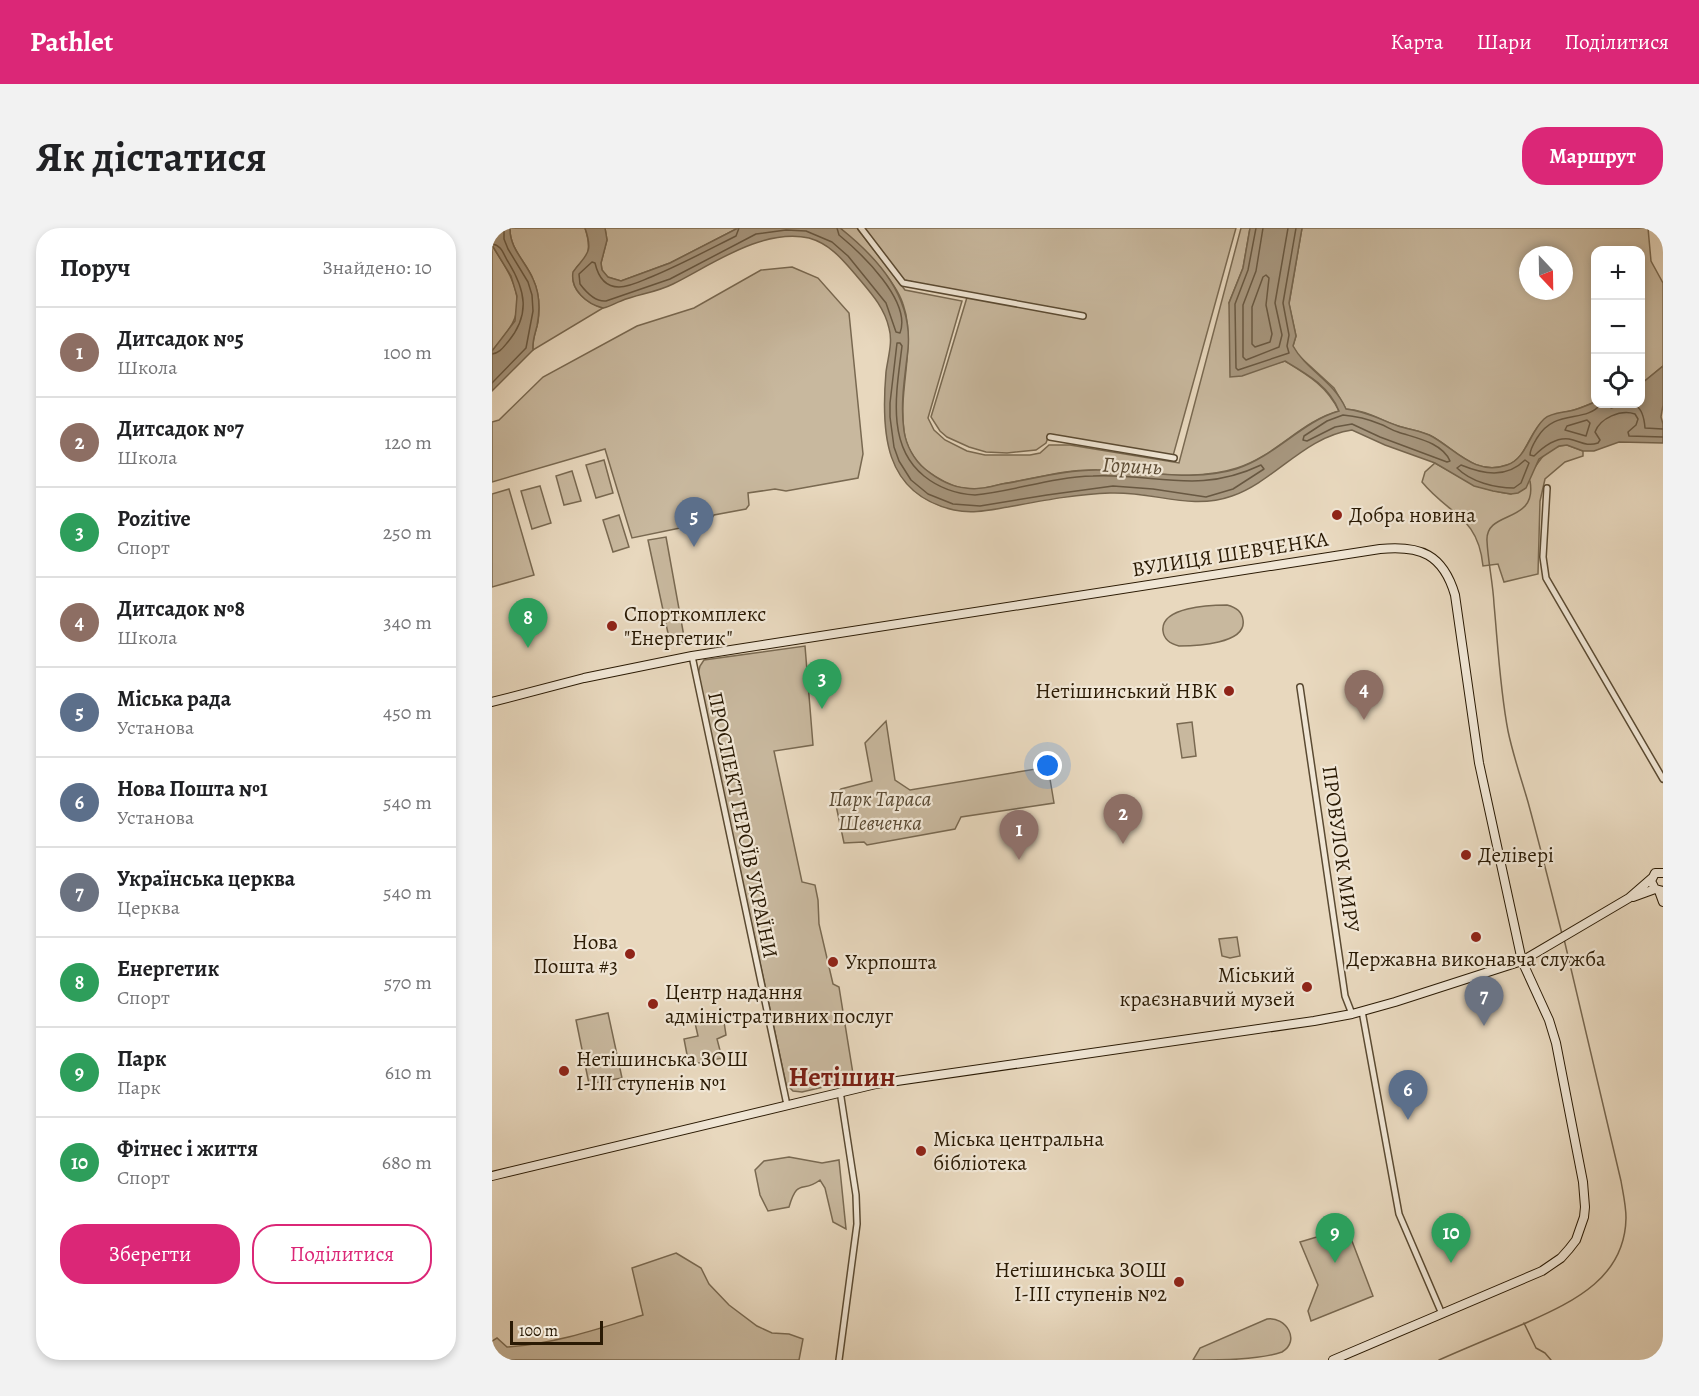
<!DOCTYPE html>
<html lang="uk">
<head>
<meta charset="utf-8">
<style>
	body { margin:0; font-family:Alegreya,serif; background:#f2f2f2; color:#202124 }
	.controls { position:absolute; right:18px; top:18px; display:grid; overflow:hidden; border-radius:12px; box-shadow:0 3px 9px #0003 }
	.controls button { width:54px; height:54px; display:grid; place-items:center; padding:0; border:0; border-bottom:2px solid #e0e0e0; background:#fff; color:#202124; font:30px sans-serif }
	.compass { position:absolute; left:1027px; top:18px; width:54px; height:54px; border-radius:50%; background:#fff; box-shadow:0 3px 9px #0003; rotate:158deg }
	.scale { position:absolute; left:18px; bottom:15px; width:93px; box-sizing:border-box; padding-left:6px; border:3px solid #2a1a04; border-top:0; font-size:16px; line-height:21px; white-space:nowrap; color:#2a1a04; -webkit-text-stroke:4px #f0e6d5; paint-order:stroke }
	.you { position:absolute; left:556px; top:538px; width:21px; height:21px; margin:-15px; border:4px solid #fff; border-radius:50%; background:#1a73e8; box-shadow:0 0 0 9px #1a73e833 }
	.badge { display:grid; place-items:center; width:39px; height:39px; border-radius:50%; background:#db2777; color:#fff; font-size:20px; font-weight:700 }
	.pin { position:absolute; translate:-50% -50px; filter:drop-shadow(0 2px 3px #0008) }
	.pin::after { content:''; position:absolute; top:32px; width:21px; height:18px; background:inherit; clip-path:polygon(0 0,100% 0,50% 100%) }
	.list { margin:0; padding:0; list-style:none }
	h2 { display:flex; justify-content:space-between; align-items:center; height:78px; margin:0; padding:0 24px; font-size:26px }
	h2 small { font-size:20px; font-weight:400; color:#757577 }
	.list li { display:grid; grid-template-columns:39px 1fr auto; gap:18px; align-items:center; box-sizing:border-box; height:90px; padding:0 24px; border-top:2px solid #e0e0e0 }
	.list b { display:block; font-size:22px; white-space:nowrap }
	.list p { margin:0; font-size:20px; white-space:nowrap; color:#757577 }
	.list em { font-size:20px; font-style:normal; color:#757577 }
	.actions { display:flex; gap:12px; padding:18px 24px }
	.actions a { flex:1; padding:14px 0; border:2px solid #db2777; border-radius:24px; text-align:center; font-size:21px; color:#db2777 }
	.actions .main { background:#db2777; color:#fff }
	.icon { flex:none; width:33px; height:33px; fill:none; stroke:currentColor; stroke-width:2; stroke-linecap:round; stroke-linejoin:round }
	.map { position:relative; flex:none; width:1171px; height:1132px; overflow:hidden; border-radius:24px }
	header { display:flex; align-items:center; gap:36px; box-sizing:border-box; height:84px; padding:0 30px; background:#db2777; color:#fff }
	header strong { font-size:28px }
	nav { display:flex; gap:33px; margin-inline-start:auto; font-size:21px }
	.intro { display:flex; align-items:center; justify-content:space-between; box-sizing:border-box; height:144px; padding:0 36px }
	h1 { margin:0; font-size:42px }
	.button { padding:15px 27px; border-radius:24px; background:#db2777; color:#fff; font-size:21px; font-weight:700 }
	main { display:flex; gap:36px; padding:0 36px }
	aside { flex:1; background:#fff; border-radius:24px; box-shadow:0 3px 9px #0003 }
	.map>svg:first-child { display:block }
	.green { fill:#c8b89e; stroke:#796951; stroke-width:1.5; fill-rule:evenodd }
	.water { fill:#a7977f; stroke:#75654e; stroke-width:1.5 }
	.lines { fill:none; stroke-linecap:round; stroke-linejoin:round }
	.shore { stroke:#685842; stroke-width:1.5 }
	.stream { stroke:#75654e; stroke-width:1.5 }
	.street-casing { stroke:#5a4a32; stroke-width:8 }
	.secondary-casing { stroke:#2a1a04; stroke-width:10 }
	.street { stroke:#f0e6d5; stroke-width:5 }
	.secondary { stroke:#f0e6d5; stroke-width:8 }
	.poi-dot { fill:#8f2418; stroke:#f0e6d5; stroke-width:2 }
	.labels { text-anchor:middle; stroke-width:4.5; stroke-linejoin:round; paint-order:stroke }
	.poi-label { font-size:21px; fill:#2a1a04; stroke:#f0e6d5; text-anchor:start }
	.street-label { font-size:21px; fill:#2a1a04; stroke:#f0e6d5 }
	.park-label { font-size:21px; font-style:italic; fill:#594932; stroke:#f0e6d5 }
	.water-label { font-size:22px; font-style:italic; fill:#5c4c35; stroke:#f0e6d5 }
	.district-label { font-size:27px; font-weight:bold; fill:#7a1f14; stroke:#f0e6d5 }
</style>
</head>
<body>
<header>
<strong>Pathlet</strong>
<nav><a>Карта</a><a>Шари</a><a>Поділитися</a></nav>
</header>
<div class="intro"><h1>Як дістатися</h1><a class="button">Маршрут</a></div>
<main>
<aside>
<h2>Поруч<small>Знайдено: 10</small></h2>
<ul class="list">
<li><span class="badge" style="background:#8d6e63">1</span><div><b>Дитсадок №5</b><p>Школа</p></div><em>100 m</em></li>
<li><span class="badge" style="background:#8d6e63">2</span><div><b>Дитсадок №7</b><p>Школа</p></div><em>120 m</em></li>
<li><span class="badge" style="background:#2e9e5b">3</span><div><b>Pozitive</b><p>Спорт</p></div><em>250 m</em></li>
<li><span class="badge" style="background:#8d6e63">4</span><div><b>Дитсадок №8</b><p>Школа</p></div><em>340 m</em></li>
<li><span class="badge" style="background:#5c6f8a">5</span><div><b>Міська рада</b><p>Установа</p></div><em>450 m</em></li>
<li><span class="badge" style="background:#5c6f8a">6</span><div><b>Нова Пошта №1</b><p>Установа</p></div><em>540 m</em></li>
<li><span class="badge" style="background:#6b7280">7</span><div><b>Українська церква</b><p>Церква</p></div><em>540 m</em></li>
<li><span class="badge" style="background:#2e9e5b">8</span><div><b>Енергетик</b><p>Спорт</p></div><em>570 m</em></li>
<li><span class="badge" style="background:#2e9e5b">9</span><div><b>Парк</b><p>Парк</p></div><em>610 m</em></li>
<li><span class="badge" style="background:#2e9e5b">10</span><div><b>Фітнес і життя</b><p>Спорт</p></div><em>680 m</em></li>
</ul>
<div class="actions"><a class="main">Зберегти</a><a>Поділитися</a></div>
</aside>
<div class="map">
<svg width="1171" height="1132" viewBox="0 0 1171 1132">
	<rect width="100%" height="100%" fill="#e8d8be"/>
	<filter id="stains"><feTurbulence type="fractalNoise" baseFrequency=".00333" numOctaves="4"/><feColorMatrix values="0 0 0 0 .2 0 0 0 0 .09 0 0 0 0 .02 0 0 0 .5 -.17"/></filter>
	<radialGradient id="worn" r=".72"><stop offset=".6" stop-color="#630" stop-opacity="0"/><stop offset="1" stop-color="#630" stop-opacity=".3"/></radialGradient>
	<!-- green -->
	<path class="green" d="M 18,0 L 93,0 C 96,9 98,19 95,28 C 93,33 88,35 85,39 C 72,58 94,75 111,80 L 41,122 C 40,112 44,103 46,94 C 48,80 47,64 41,51 C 34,34 17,20 18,0 Z
		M 113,0 L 246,0 L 178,35 L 129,53 L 115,49 L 110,42 L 109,35 L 115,12 Z
		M 348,0 L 365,0 L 413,62 L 470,73 L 436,190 L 442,202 L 453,212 L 475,223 L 493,227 L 538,227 L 548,225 L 557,217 L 578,217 L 687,235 L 749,0 L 758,0 L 751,40 L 737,75 L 772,139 L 793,133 C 816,147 835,158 847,183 C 809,193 784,228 745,240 C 698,255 652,242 605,242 C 573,241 541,251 510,256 C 497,259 484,263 470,260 C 456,257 445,250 434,242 C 422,232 414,218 412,203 C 408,174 415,146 416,117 C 416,103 416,90 411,76 C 403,51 368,17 348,0 Z
		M 371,0 L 744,0 L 681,228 L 557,207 L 554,215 L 544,222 L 515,225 L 494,224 L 477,219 L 455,209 L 448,203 L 439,189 L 476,66 L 412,52 Z
		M 810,0 L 1156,0 L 1159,33 L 1171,55 L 1171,138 L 1149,156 L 1148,22 L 1104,22 L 1103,174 C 1096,177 1089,180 1082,182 C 1072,185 1061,185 1052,192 C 1036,204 1035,231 1015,237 C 984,248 965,223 941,209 C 930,203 918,202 906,198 C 889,192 873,182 854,181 L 842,160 L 805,126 L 801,118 L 804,108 L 797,76 ZM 1036,27 L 1072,27 L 1072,63 L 1036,63 Z
		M 0,17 C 6,28 14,38 19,50 C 34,82 21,99 0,123 Z
		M 300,39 L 326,50 L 357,85 L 371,226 L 366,250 L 294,263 L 283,261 L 256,265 L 257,277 L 254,281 L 222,287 L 217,294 L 140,310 L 113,221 L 0,254 L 0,194 L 7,192 L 51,149 L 145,98 L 202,80 L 269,42 Z
		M 1075,217 L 1091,223 L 1091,228 L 1073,234 L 1053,251 L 1048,273 L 1046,346 L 1012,354 L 1006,336 L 991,338 C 986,288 957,287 930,254 L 933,244 L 943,235 C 973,251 982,261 1019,266 C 1025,259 1033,252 1039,245 C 1049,231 1054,218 1075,217 Z
		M 112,232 L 121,265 L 104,270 L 94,237 Z
		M 80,243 L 89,273 L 72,277 L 64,248 Z
		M 48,258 L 59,295 L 40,301 L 29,263 Z
		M 17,261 L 42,347 L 0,359 L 0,266 Z
		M 127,287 L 137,319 L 121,324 L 111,292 Z
		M 174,309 L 193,414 L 179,416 L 177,410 L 156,312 Z
		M 735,377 C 743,379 750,383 751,392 C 755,416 703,418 687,418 C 679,416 672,412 671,403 C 668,379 718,377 735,377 Z
		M 313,418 L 321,517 L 282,523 L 310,654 L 323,657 L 326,672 L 327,696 L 341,756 L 347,759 L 362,852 L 310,864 L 301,863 L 294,856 L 206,446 L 208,438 L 212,432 Z
		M 394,493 L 403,552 L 418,562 L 556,539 L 562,575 L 469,589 L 463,601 L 375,617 L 372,614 L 352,615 L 342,568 L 349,561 L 380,553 L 373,515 Z
		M 700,494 L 704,528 L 690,530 L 685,496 Z
		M 745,709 L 748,728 L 738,730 L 730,728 L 727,711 Z
		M 116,785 L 130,850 L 97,856 L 84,792 Z
		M 224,789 L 232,794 L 234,807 L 225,811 L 230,830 L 197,837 L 192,811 L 206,808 L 203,795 Z
		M 297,929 L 330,935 L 347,932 L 354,1001 L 341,994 L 333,960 L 328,952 C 310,966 306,949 297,979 L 276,983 L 268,967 L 263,942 L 272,933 Z
		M 855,1000 L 881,1068 L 819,1093 L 816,1083 L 826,1057 L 808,1014 Z
		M 184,1025 L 209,1040 L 217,1056 L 237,1077 L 265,1098 L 280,1105 L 297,1106 L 311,1111 L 307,1132 L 0,1132 L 0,1113 L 5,1110 L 15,1119 C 62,1116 106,1101 151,1087 L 140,1040 Z
		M 775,1091 C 794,1088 809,1113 790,1124 C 767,1132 727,1132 701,1132 L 708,1120 Z"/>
	<!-- water -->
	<path class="water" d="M 0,0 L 18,0 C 17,20 34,34 41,51 C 48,66 48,83 45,98 C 43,106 40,113 41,122 L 0,163 L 0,123 L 23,93 L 25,68 L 19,48 L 0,17 Z
		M 93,0 L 113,0 L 115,12 L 109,35 L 110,42 L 116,49 L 129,53 L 178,35 L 246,0 L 348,0 C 386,30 421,69 416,121 C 413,148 408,175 412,203 C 414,217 422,232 433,241 C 445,251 459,259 474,260 C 486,262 498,259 510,256 C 541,251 573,242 604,242 C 652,241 698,255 744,241 C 784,228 809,194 847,183 C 837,158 815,146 793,133 L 750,148 L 738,149 L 737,75 L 751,40 L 758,0 L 810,0 L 797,75 L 804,108 L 801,118 C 815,143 841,152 854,181 C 874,183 889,192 906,198 C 918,202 931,203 941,209 C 965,223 984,248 1015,237 C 1034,231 1038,204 1052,191 C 1060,184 1072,185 1082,182 C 1089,180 1096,177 1103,174 L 1104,176 L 1148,176 L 1149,156 L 1171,138 L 1171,177 L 1169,189 L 1171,196 L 1171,215 L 1127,214 L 1102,223 L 1091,223 L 1075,217 L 1067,218 L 1047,231 L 1034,260 L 1026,265 L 1019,266 L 1001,263 L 982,258 L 943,235 L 893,217 L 860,202 C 812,209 783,253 740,268 C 698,283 662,263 618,265 C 584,266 549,273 516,279 C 497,282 481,286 462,282 C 391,266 389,203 394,144 C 396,129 401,114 397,100 C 392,78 377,63 363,46 C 350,31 338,16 317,10 C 270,0 221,36 181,56 C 163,65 146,66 129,73 C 123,75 118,79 111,80 C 95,76 78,62 81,44 C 94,26 102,26 93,0 Z"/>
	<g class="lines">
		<!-- shore -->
		<path class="shore" d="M 247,0 L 244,8 C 216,22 188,37 159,49 C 149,53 138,59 127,59 C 112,59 106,48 103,35 L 100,34 L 87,46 L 88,56 C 94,64 104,74 114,73 L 178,51 L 264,6 L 294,2 L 314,3 L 340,14 L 356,28 L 394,75 L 404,104 L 408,105 C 420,73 369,25 347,7 L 345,0
			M 764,0 L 756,42 L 743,76 L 744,140 L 746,142 L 797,125 L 795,118 L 797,107 L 791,75 L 804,0
			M 771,0 L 764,43 L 751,77 L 751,129 L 754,132 L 787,119 L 790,107 L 783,75 L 796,0
			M 0,16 C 9,17 11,25 15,32 C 34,62 39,87 15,115 C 10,121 7,125 0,126
			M 774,47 L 777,50 L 774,77 L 780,106 L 778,114 L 763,119 L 760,116 L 760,79 L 771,49 Z
			M 405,115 L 408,115 L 410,118 C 405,161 393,217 432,248 C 447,260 464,266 483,267 C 522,263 561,249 601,248 C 664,245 706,267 769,237 L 772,241 L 741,261 L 714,269 L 661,261 L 621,258 L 555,267 L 488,278 L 461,276 L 436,266 L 419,252 L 407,233 L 402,219 L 398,189 L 398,175 Z
			M 0,155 L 34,120 L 41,83 L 40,67 L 36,54 L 16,21 L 12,11 L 12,0
			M 1109,176 C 1093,196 1063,180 1045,210 C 1042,215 1038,221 1038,227 L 1042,228 C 1051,219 1063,209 1077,211 C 1088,213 1094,219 1106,215 L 1108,212 L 1103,204 C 1108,190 1129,181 1143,186 L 1146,191 L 1144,197 L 1136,204 L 1137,208 L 1171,209
			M 1117,176 L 1119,180 C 1143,174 1151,175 1153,200 L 1171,201
			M 851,187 C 863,188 876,191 888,196 C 894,198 899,202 906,204 C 923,210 950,214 958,233 L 955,234 L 888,209 L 860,196 L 843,199 L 815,213 L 811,212 L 812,208 L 835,193 Z
			M 1095,192 L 1098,195 L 1094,208 L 1073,202 L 1075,198 Z
			M 1033,232 L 1037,235 L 1029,255 L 1022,260 C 1003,260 979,254 965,240 L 969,237 C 991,246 1014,251 1033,232 Z"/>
		<!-- stream -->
		<path class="stream" d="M 1038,253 C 1046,297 993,281 995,313 C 996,334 1001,355 1002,376 C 1006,419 1008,461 1016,503 C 1021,527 1029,550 1036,574 C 1048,618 1059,662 1070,706
			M 1032,1095 L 1044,1120 L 1053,1125 L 1059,1132
			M 947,1132 C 976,1119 1006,1107 1036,1094 C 1083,1073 1133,1049 1134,990 C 1134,977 1131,965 1129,953 L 1072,711"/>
		<defs>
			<path id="street" d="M 369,0 L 411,55 L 591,88
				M 558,209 L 682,230
				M 1055,260 L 1051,329 L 1054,350 L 1171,551
				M 200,428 L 295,877
				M 808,459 L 853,768 L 860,786
				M 870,783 L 907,986 L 950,1086
				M 347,1132 L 365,996 L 364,967 L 348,863"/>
			<path id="secondary" d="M 0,474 L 92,450 L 200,428 L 888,321 C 928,317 951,326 963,367 L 987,535 L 1030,733 L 1057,792 L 1064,815 L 1091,954 L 1093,979 L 1092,989 L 1084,1012 L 1077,1021 L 1069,1030 L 1050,1043 L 841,1132
				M 1171,645 L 1163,645 L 1159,653 L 1163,661 L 1171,663
				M 1167,663 L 1171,674
				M 1141,669 L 1163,661
				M 0,948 L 384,856 L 822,793 L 860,786 L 903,774 L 1030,733 L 1137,670 L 1160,650"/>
		</defs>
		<!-- street casing -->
		<use href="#street" class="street-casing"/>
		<!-- secondary casing -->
		<use href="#secondary" class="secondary-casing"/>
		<!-- street -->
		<use href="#street" class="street"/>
		<!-- secondary -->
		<use href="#secondary" class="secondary"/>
	</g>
	<!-- markers -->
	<g class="poi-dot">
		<circle cx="845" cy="287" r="6"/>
		<circle cx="120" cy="398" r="6"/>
		<circle cx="737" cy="463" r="6"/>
		<circle cx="974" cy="627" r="6"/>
		<circle cx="984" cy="709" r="6"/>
		<circle cx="138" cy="726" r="6"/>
		<circle cx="341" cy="734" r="6"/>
		<circle cx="815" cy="759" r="6"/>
		<circle cx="161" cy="776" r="6"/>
		<circle cx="72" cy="843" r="6"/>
		<circle cx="429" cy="923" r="6"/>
		<circle cx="687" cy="1054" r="6"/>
	</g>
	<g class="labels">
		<!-- poi labels -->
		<g class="poi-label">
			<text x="857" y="294">Добра новина</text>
			<text x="132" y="393">Спорткомплекс<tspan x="132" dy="24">"Енергетик"</tspan></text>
			<text x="725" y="470" text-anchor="end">Нетішинський НВК</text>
			<text x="986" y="634">Делівері</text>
			<text x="126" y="721" text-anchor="end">Нова<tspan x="126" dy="24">Пошта #3</tspan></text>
			<text x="984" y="738" text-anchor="middle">Державна виконавча служба</text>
			<text x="353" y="741">Укрпошта</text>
			<text x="803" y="754" text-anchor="end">Міський<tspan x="803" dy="24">краєзнавчий музей</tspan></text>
			<text x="173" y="771">Центр надання<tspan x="173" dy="24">адміністративних послуг</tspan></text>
			<text x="84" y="838">Нетішинська ЗОШ<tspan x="84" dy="24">І-ІІІ ступенів №1</tspan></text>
			<text x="441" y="918">Міська центральна<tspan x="441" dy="24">бібліотека</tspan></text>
			<text x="675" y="1049" text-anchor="end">Нетішинська ЗОШ<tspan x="675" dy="24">І-ІІІ ступенів №2</tspan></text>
		</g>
		<!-- street labels -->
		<g class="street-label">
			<text transform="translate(738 326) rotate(-9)" y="7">ВУЛИЦЯ ШЕВЧЕНКА</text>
			<text transform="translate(251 597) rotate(78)" y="7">ПРОСПЕКТ ГЕРОЇВ УКРАЇНИ</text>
			<text transform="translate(849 621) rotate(82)" y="7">ПРОВУЛОК МИРУ</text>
		</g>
		<!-- park labels -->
		<g class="park-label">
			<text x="388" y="578">Парк Тараса<tspan x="388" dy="24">Шевченка</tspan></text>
		</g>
		<!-- water labels -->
		<g class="water-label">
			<text transform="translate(640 237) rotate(3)" y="8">Горинь</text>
		</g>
		<!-- district labels -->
		<g class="district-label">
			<text x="350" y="858">Нетішин</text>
		</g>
	</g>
	<rect width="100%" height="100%" filter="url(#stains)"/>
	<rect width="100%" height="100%" fill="url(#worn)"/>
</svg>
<div class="controls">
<button>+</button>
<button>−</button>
<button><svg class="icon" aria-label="locate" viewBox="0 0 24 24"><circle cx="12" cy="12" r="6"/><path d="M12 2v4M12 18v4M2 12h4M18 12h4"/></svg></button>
</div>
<svg class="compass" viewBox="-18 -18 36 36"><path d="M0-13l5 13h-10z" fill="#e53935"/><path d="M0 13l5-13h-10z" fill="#757577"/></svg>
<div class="scale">100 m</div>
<div class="you"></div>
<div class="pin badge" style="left:527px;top:632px;background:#8d6e63">1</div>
<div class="pin badge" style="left:631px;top:616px;background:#8d6e63">2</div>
<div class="pin badge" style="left:330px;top:481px;background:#2e9e5b">3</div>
<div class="pin badge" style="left:872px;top:492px;background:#8d6e63">4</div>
<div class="pin badge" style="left:202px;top:319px;background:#5c6f8a">5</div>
<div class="pin badge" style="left:916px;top:892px;background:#5c6f8a">6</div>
<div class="pin badge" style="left:992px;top:798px;background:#6b7280">7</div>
<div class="pin badge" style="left:36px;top:420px;background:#2e9e5b">8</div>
<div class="pin badge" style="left:843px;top:1035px;background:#2e9e5b">9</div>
<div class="pin badge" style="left:959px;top:1035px;background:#2e9e5b">10</div>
</div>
</main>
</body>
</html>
